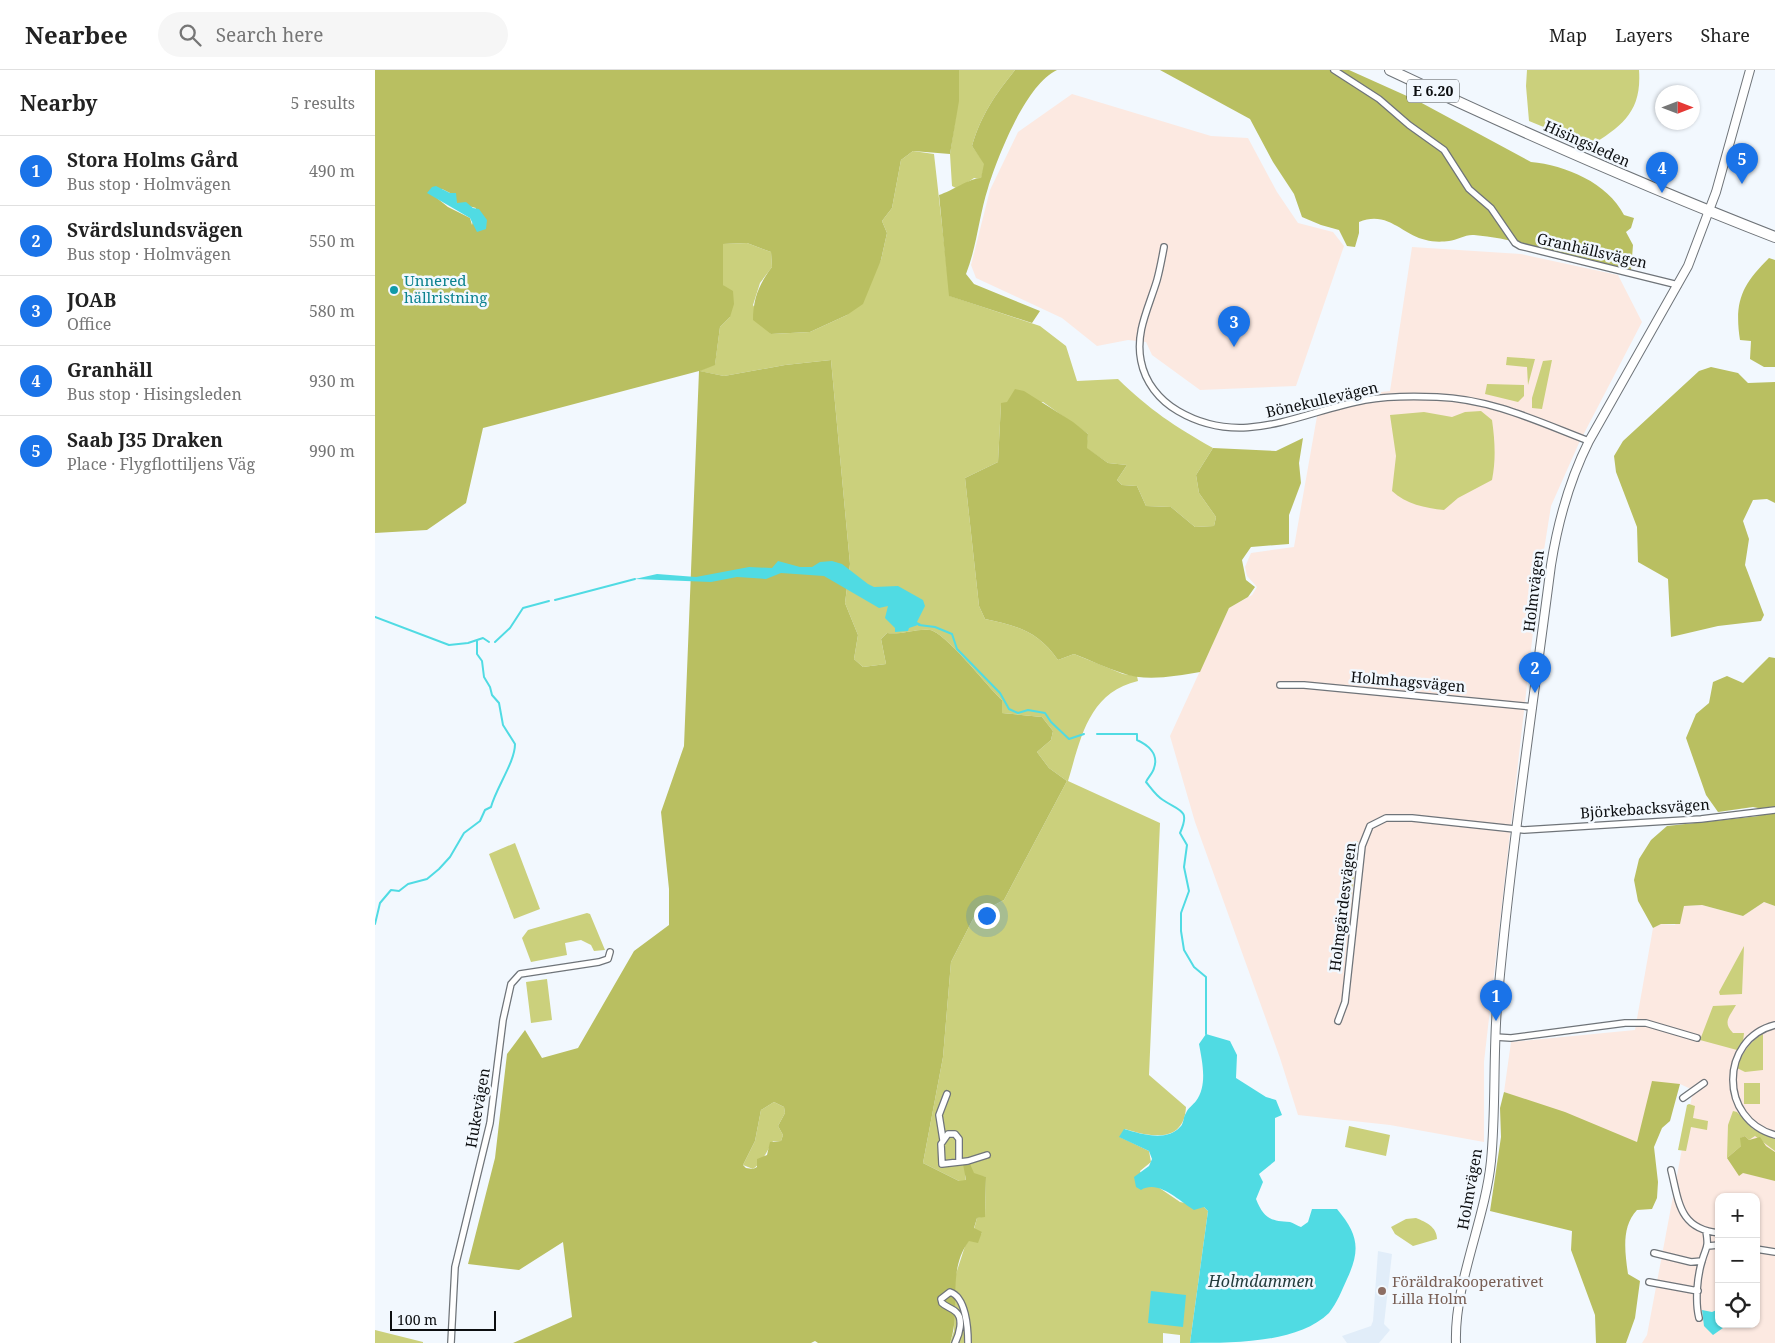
<!DOCTYPE html>
<html lang="en">
<head>
<meta charset="utf-8">
<style>
	body { margin:0; font-family:"Noto Serif",serif; background:#f6f6f6; color:#222 }
	.controls { position:absolute; right:15px; bottom:15px; display:grid; overflow:hidden; border-radius:10px; box-shadow:0 1px 4px #0004 }
	.controls button { width:45px; height:45px; display:grid; place-items:center; padding:0; border:0; border-bottom:1px solid #e0e0e0; background:#fff; color:#222; font:25px sans-serif }
	.compass { position:absolute; left:1280px; top:15px; width:45px; height:45px; border-radius:50%; background:#fff; box-shadow:0 1px 4px #0004; rotate:90deg }
	.scale { position:absolute; left:15px; bottom:12px; width:106px; box-sizing:border-box; padding-left:5px; border:2px solid #0c0e10; border-top:0; font-size:14px; line-height:18px; white-space:nowrap; color:#0c0e10; -webkit-text-stroke:4px #f2f8fe; paint-order:stroke }
	.you { position:absolute; left:611px; top:845px; width:18px; height:18px; margin:-12px; border:4px solid #fff; border-radius:50%; background:#1a73e8; box-shadow:0 0 0 8px #1a73e833 }
	.badge { display:grid; place-items:center; width:32px; height:32px; border-radius:50%; background:#1a73e8; color:#fff; font-size:16px; font-weight:700 }
	.pin { position:absolute; translate:-50% -41px; filter:drop-shadow(0 1px 2px #0008) }
	.pin::after { content:''; position:absolute; top:26px; width:18px; height:15px; background:inherit; clip-path:polygon(0 0,100% 0,50% 100%) }
	.list { margin:0; padding:0; list-style:none }
	h2 { display:flex; justify-content:space-between; align-items:center; height:65px; margin:0; padding:0 20px; font-size:21px }
	h2 small { font-size:16px; font-weight:400; color:#767676 }
	.list li { display:grid; grid-template-columns:32px 1fr auto; gap:15px; align-items:center; box-sizing:border-box; height:70px; padding:0 20px; border-top:1px solid #e0e0e0 }
	.list b { display:block; font-size:19px; white-space:nowrap }
	.list p { margin:0; font-size:16px; white-space:nowrap; color:#767676 }
	.list em { font-size:16px; font-style:normal; color:#767676 }
	.icon { flex:none; width:28px; height:28px; fill:none; stroke:currentColor; stroke-width:2; stroke-linecap:round; stroke-linejoin:round }
	.map { position:relative; flex:none; width:1400px; height:1273px; overflow:hidden }
	header { display:flex; align-items:center; gap:30px; box-sizing:border-box; height:70px; padding:0 25px; background:#fff; border-bottom:1px solid #e0e0e0 }
	header strong { font-size:24px }
	nav { display:flex; gap:28px; margin-inline-start:auto; font-size:18px }
	.search { width:350px; height:45px; background:#f6f6f6; display:flex; align-items:center; gap:12px; box-sizing:border-box; padding:0 18px; border-radius:28px; color:#767676; font-size:19px }
	main { display:flex }
	aside { flex:1; background:#fff }
	.map>svg:first-child { display:block }
	.industrial { fill:#fce9e1; fill-rule:evenodd }
	.built { fill:#e1edf9 }
	.green { fill:#cbd07c }
	.forest { fill:#b9bf61; fill-rule:evenodd }
	.water { fill:#50dbe3 }
	.lines { fill:none; stroke-linecap:round; stroke-linejoin:round }
	.stream { stroke:#50dbe3; stroke-width:2 }
	.minor-casing { stroke:#6f7479; stroke-width:8 }
	.tertiary-casing { stroke:#6f7479; stroke-width:10 }
	.trunk-casing { stroke:#6f7479; stroke-width:12 }
	.minor { stroke:#fff; stroke-width:5.5 }
	.tertiary { stroke:#fff; stroke-width:8 }
	.trunk { stroke:#fff; stroke-width:10 }
	.culture-dot { fill:#0f9aa8; stroke:#f2f8fe; stroke-width:2 }
	.education-dot { fill:#8d6e63; stroke:#f2f8fe; stroke-width:2 }
	.labels { text-anchor:middle; stroke-width:5; stroke-linejoin:round; paint-order:stroke }
	.shield { fill:#f2f8fe; stroke:#515457; stroke-width:1 }
	.shield-label { font-size:14px; font-weight:bold; fill:#0c0e10 }
	.street-label { font-size:15px; fill:#0c0e10; stroke:#f2f8fe }
	.culture-label { font-size:15px; fill:#0d838f; stroke:#f2f8fe; text-anchor:start }
	.education-label { font-size:15px; fill:#785e54; stroke:#f2f8fe; text-anchor:start }
	.water-label { font-size:16px; font-style:italic; fill:#233b3c; stroke:#f2f8fe }
</style>
</head>
<body>
<header>
<strong>Nearbee</strong>
<div class="search"><svg class="icon" aria-label="search" viewBox="0 0 24 24"><circle cx="10" cy="10" r="6"/><path d="M15 15l6 6"/></svg>Search here</div>
<nav><a>Map</a><a>Layers</a><a>Share</a></nav>
</header>
<main>
<aside>
<h2>Nearby<small>5 results</small></h2>
<ul class="list">
<li><span class="badge">1</span><div><b>Stora Holms Gård</b><p>Bus stop · Holmvägen</p></div><em>490 m</em></li>
<li><span class="badge">2</span><div><b>Svärdslundsvägen</b><p>Bus stop · Holmvägen</p></div><em>550 m</em></li>
<li><span class="badge">3</span><div><b>JOAB</b><p>Office</p></div><em>580 m</em></li>
<li><span class="badge">4</span><div><b>Granhäll</b><p>Bus stop · Hisingsleden</p></div><em>930 m</em></li>
<li><span class="badge">5</span><div><b>Saab J35 Draken</b><p>Place · Flygflottiljens Väg</p></div><em>990 m</em></li>
</ul>
</aside>
<div class="map">
<svg width="1400" height="1273" viewBox="0 0 1400 1273">
	<rect width="100%" height="100%" fill="#f2f8fe"/>
	<!-- industrial -->
	<path class="industrial" d="M 697,24 L 836,66 L 873,68 L 902,122 L 923,153 L 958,162 L 969,176 L 921,316 L 825,320 L 777,285 L 771,272 L 753,270 L 722,276 L 687,248 L 601,208 L 596,195 L 615,120 L 643,62 Z
		M 1037,177 L 1146,184 L 1243,205 L 1267,252 L 1204,373 L 1176,436 L 1163,518 L 1109,992 L 1109,1072 L 1015,1055 L 923,1045 L 905,988 L 820,752 L 795,666 L 854,538 L 877,525 L 882,517 L 872,506 L 870,497 L 876,483 L 919,477 L 944,335 L 972,326 L 1015,321 Z
		M 1389,832 L 1400,836 L 1400,1273 L 1267,1273 L 1272,1265 L 1318,1020 L 1305,1014 L 1269,1051 L 1262,1072 L 1129,1022 L 1136,972 L 1260,960 L 1278,858 L 1286,854 L 1300,855 L 1309,836 L 1327,835 L 1368,846 ZM 1344,1127 L 1381,1127 L 1381,1254 L 1344,1254 Z"/>
	<!-- built -->
	<path class="built" d="M 1003,1181 L 1017,1184 L 1009,1254 L 1015,1260 L 1004,1273 L 972,1273 L 967,1266 L 996,1256 L 998,1251 Z"/>
	<!-- green -->
	<path class="green" d="M 584,0 L 640,0 C 620,25 606,45 597,76 L 610,94 L 606,109 L 599,108 L 583,119 L 577,116 L 575,84 L 583,31 Z
		M 1152,0 L 1264,0 C 1267,42 1247,56 1215,76 L 1154,51 L 1151,16 Z
		M 538,81 L 559,84 L 575,226 L 665,256 L 691,276 L 702,311 L 743,309 C 775,340 799,356 838,378 L 821,405 L 824,423 L 841,447 L 839,456 L 820,457 L 796,437 L 771,436 L 762,416 L 747,415 L 742,410 L 752,395 L 733,393 L 711,378 L 713,364 L 668,332 L 626,334 L 623,392 L 590,408 L 604,536 L 610,549 C 643,556 663,561 683,590 L 699,584 L 748,604 L 762,606 L 763,611 C 713,623 706,668 693,711 L 785,753 L 774,1005 L 811,1037 C 809,1074 775,1067 750,1059 L 745,1067 L 774,1081 L 776,1092 L 765,1101 L 771,1116 L 783,1117 L 805,1132 L 829,1137 L 833,1141 L 815,1273 L 805,1273 L 805,1265 L 788,1263 L 788,1273 L 575,1273 L 579,1261 L 580,1207 L 590,1176 L 594,1170 L 607,1163 L 599,1159 L 602,1148 L 610,1146 L 611,1107 L 590,1105 L 591,1111 L 584,1111 L 548,1093 L 568,987 L 576,892 L 600,845 L 629,830 L 692,711 L 674,698 L 662,682 L 676,670 L 678,661 L 667,647 L 627,643 L 627,630 C 613,617 570,562 555,560 C 542,558 527,565 512,563 L 506,569 L 511,594 L 488,597 L 479,589 L 483,565 L 470,533 L 475,494 L 456,290 L 410,295 L 349,306 L 324,301 L 340,294 L 345,257 L 355,247 L 348,215 L 348,174 L 372,173 L 396,182 L 397,197 L 385,213 L 378,235 L 396,264 L 435,262 L 472,245 L 506,190 L 512,163 L 507,151 L 517,138 L 526,90 Z
		M 1132,287 L 1160,289 L 1153,315 L 1152,297 L 1131,295 Z
		M 1177,290 L 1167,339 L 1157,338 L 1157,328 L 1168,291 Z
		M 1112,314 L 1149,315 L 1149,326 L 1143,332 L 1110,324 Z
		M 1106,341 L 1117,350 C 1120,371 1121,390 1117,410 L 1083,428 L 1069,440 C 1050,438 1031,434 1017,421 L 1021,386 L 1015,345 L 1049,342 L 1077,347 L 1090,342 Z
		M 980,771 L 983,771 L 975,838 L 968,843 L 972,805 L 976,805 Z
		M 140,773 L 165,839 L 139,849 L 114,784 Z
		M 212,843 L 215,844 L 230,880 L 219,881 L 216,875 L 206,870 L 190,873 L 192,885 L 156,892 L 147,868 L 153,860 Z
		M 1369,876 L 1367,924 L 1345,925 L 1344,922 Z
		M 172,909 L 177,950 L 156,953 L 151,912 Z
		M 1361,935 C 1355,946 1347,952 1358,963 L 1369,963 L 1368,972 L 1362,980 L 1325,970 L 1338,936 Z
		M 1388,964 L 1388,1000 L 1370,1002 L 1362,998 C 1367,983 1375,971 1388,964 Z
		M 1369,1013 L 1385,1013 L 1385,1034 L 1369,1034 Z
		M 399,1032 L 409,1037 L 410,1043 L 403,1056 L 408,1065 L 406,1071 L 398,1071 C 392,1081 387,1093 378,1099 L 368,1095 L 380,1071 L 386,1040 Z
		M 1314,1034 L 1320,1036 L 1318,1048 L 1333,1051 L 1332,1060 L 1316,1057 L 1311,1081 L 1303,1080 L 1312,1035 Z
		M 1358,1041 L 1362,1042 L 1378,1059 L 1400,1069 L 1400,1081 L 1380,1066 L 1374,1070 L 1370,1066 L 1366,1068 L 1366,1076 L 1352,1088 L 1353,1055 Z
		M 974,1056 L 1015,1065 L 1011,1086 L 970,1077 Z
		M 1041,1148 C 1051,1152 1062,1157 1062,1169 L 1038,1176 L 1020,1164 L 1016,1157 L 1031,1149 Z
		M 0,1260 L 48,1272 L 48,1273 L 0,1273 Z"/>
	<!-- forest -->
	<path class="forest" d="M 0,0 L 584,0 L 584,31 L 575,84 L 538,81 L 526,90 L 517,138 L 507,151 L 512,163 L 506,190 L 488,234 L 472,245 L 435,262 L 396,264 L 378,250 C 378,229 384,214 397,197 L 396,182 L 372,173 L 348,174 L 348,215 L 358,221 L 359,234 L 355,247 L 345,257 L 340,295 L 325,301 L 349,306 L 410,295 L 456,290 L 475,494 L 470,533 L 483,565 L 479,589 L 488,597 L 511,594 L 506,569 L 512,563 C 527,565 542,558 555,560 C 570,562 613,617 627,630 L 627,643 L 667,647 L 678,661 L 676,670 L 662,682 L 674,698 L 692,711 L 629,830 L 600,845 L 576,892 L 568,987 L 548,1093 L 584,1111 L 591,1110 L 588,1094 L 595,1094 L 599,1103 L 611,1107 L 610,1147 L 602,1148 L 599,1158 L 607,1162 L 603,1173 L 594,1171 C 571,1201 587,1240 575,1273 L 443,1273 L 440,1271 L 436,1273 L 138,1273 L 197,1247 L 188,1172 L 144,1200 L 93,1194 L 120,1088 L 132,984 L 150,960 L 167,988 L 203,978 L 259,881 L 294,855 L 294,819 L 286,742 L 309,676 L 324,301 L 108,358 L 91,433 L 52,460 L 0,463 ZM 67,119 L 75,123 L 82,133 L 101,138 L 97,155 L 95,148 L 73,137 L 58,125 ZM 399,1032 L 409,1037 L 410,1043 L 403,1056 L 408,1065 L 406,1071 L 395,1072 L 392,1085 L 382,1089 L 382,1097 L 378,1099 L 371,1098 L 368,1095 L 380,1071 L 386,1040 Z
		M 640,0 L 682,0 C 651,14 623,86 613,118 C 604,146 602,176 591,204 L 599,214 L 665,241 L 657,253 L 574,226 L 564,125 C 577,121 595,108 606,108 L 609,94 L 597,76 C 606,45 620,25 640,0 Z
		M 785,0 L 974,0 L 1043,31 L 1156,92 C 1190,95 1233,113 1249,145 L 1259,148 L 1256,158 L 1251,162 L 1258,175 L 1256,200 C 1203,191 1153,170 1099,165 C 1091,164 1082,170 1074,171 C 1067,172 1057,172 1051,170 C 1027,165 1013,140 984,152 L 984,163 L 980,177 L 972,176 L 964,160 L 946,155 L 927,147 L 919,124 L 898,92 L 875,49 Z
		M 1394,188 L 1400,190 L 1400,297 L 1389,297 L 1375,289 L 1376,271 L 1365,270 C 1359,231 1367,215 1394,188 Z
		M 1336,297 L 1363,303 L 1373,313 L 1400,312 L 1400,433 L 1392,429 L 1378,430 L 1368,451 L 1374,469 L 1370,495 L 1389,545 L 1386,551 L 1343,556 L 1296,567 L 1293,509 L 1263,492 L 1262,457 L 1241,402 L 1239,386 L 1248,371 L 1324,301 Z
		M 640,319 L 649,321 L 698,352 L 713,364 L 712,378 L 733,393 L 752,395 L 742,410 L 747,415 L 762,416 L 771,436 L 796,437 L 820,457 L 839,456 L 841,447 L 824,423 L 821,405 L 838,378 L 901,381 L 928,368 L 924,393 L 926,413 L 914,445 L 914,474 L 876,477 L 867,490 L 871,510 L 880,517 L 873,527 L 854,538 L 825,602 C 800,606 771,612 747,603 C 731,598 715,590 699,584 L 683,590 C 663,561 643,556 610,549 L 604,536 L 590,408 L 623,392 L 626,333 L 632,332 Z
		M 1394,587 L 1400,588 L 1400,836 L 1389,832 L 1368,846 L 1327,835 L 1309,836 L 1305,854 L 1286,854 L 1278,858 L 1263,831 L 1259,810 L 1264,789 L 1276,770 L 1292,756 L 1384,746 L 1388,739 L 1378,737 L 1343,742 L 1331,725 L 1311,668 L 1321,644 L 1334,633 L 1338,612 L 1352,606 L 1368,613 Z
		M 1277,1011 L 1305,1014 L 1295,1051 L 1287,1058 L 1279,1077 L 1283,1112 L 1282,1128 L 1277,1139 L 1262,1140 C 1246,1157 1250,1182 1253,1204 L 1265,1211 L 1260,1248 L 1251,1273 L 1221,1273 L 1220,1245 L 1196,1180 L 1197,1161 L 1115,1141 L 1126,1067 L 1125,1038 L 1129,1022 L 1190,1042 L 1262,1072 Z
		M 1370,1066 L 1374,1070 L 1385,1067 L 1391,1076 L 1400,1082 L 1400,1111 L 1368,1103 L 1364,1106 L 1352,1088 L 1366,1076 L 1365,1068 Z"/>
	<!-- water -->
	<path class="water" d="M 61,116 L 75,123 L 81,123 L 82,133 L 91,132 L 98,138 L 104,139 L 112,150 L 111,159 L 102,162 L 95,148 L 52,123 L 57,117 Z
		M 403,491 L 425,497 L 437,497 L 445,492 L 457,491 L 467,494 L 493,514 L 499,517 L 523,516 L 548,530 L 550,536 L 542,552 L 546,554 L 534,558 L 533,561 L 520,562 L 520,558 L 510,548 L 513,536 L 504,538 L 449,506 L 406,503 L 391,509 L 362,507 L 336,512 L 260,509 L 282,504 L 321,507 L 374,497 L 397,498 Z
		M 831,964 L 855,971 L 862,985 L 861,1008 L 891,1027 L 901,1030 L 907,1045 L 900,1048 L 900,1091 L 884,1104 L 888,1112 L 881,1129 C 889,1149 896,1151 915,1152 C 918,1153 923,1156 926,1157 L 933,1152 L 937,1139 L 962,1139 C 983,1164 986,1179 972,1209 C 967,1220 962,1233 954,1243 C 923,1273 861,1273 815,1273 L 833,1141 L 829,1137 L 819,1140 C 805,1132 784,1109 766,1120 L 761,1117 L 759,1107 L 774,1096 L 777,1089 L 774,1081 L 744,1067 L 749,1059 C 766,1064 792,1072 805,1057 C 809,1054 808,1047 811,1043 C 813,1038 818,1035 821,1031 C 833,1015 827,991 824,974 Z
		M 776,1221 L 811,1225 L 808,1257 L 773,1253 Z
		M 1344,1239 L 1344,1254 L 1350,1254 L 1346,1255 L 1346,1257 L 1348,1258 L 1338,1265 L 1329,1256 L 1327,1240 L 1337,1242 Z"/>
	<g class="lines">
		<!-- stream -->
		<path class="stream" d="M 180,530 L 260,509
			M 0,547 L 74,575 L 93,573 L 108,568 L 114,572
			M 544,555 L 560,557 L 577,564 L 582,579 L 625,623 L 634,639 L 643,643 L 653,640 L 670,643 L 676,652 L 694,669 L 709,664
			M 120,572 L 135,558 L 148,538 L 174,531
			M 722,664 L 762,664 L 762,670 C 773,675 784,684 779,698 C 778,703 773,707 771,712 C 776,718 781,726 788,730 C 804,741 816,739 805,763 L 812,775 L 809,797 L 814,821 L 806,843 L 806,861 L 809,880 L 819,897 L 831,907 L 831,964
			M 0,854 L 5,833 L 16,820 L 24,821 L 33,814 L 52,809 L 64,799 L 75,787 L 89,763 L 105,751 L 110,740 L 116,737 C 121,718 140,692 140,674 L 128,655 L 124,633 L 117,625 L 115,617 L 109,607 L 107,591 L 102,584 L 102,571"/>
		<defs>
			<path id="minor" d="M 959,0 L 1004,29 L 1034,55 L 1069,80 L 1094,119 L 1116,138 L 1140,173 L 1145,176 L 1303,215
				M 789,177 C 787,188 785,199 782,210 C 774,237 760,262 766,291 C 770,312 784,330 803,341 C 868,379 925,342 990,330 C 1013,326 1038,326 1062,327 C 1117,329 1164,352 1214,371
				M 905,615 L 929,615 L 1158,637
				M 963,951 L 970,932 L 987,776 L 995,756 L 1011,748 L 1037,748 L 1149,760 L 1326,749 L 1400,740
				M 1400,955 C 1344,969 1344,1050 1400,1065
				M 1120,967 L 1136,968 L 1250,953 L 1271,953 L 1322,968
				M 1308,1028 L 1329,1013
				M 568,1070 L 564,1045 L 572,1024
				M 584,1090 L 584,1069 L 580,1064 L 573,1064 L 566,1074 L 567,1094 L 593,1091 L 612,1085
				M 1296,1100 C 1304,1132 1304,1159 1344,1163
				M 1333,1176 L 1344,1175
				M 1381,1179 L 1400,1182
				M 1279,1183 L 1316,1192 L 1327,1191
				M 1274,1212 L 1323,1221
				M 1324,1248 C 1320,1232 1322,1207 1327,1191 C 1331,1176 1334,1179 1331,1161
				M 76,1273 L 80,1197 L 115,1053 L 128,950 L 136,914 L 145,904 L 224,892 L 233,889 L 235,882
				M 580,1273 C 584,1265 589,1249 581,1242 C 577,1238 571,1237 567,1233 L 566,1229 L 575,1222 C 591,1227 593,1258 593,1273"/>
			<path id="tertiary" d="M 1081,1273 C 1079,1214 1110,1151 1116,1091 C 1121,1040 1118,989 1122,937 C 1135,789 1157,642 1176,495 C 1183,451 1194,411 1214,371 L 1313,196 L 1341,122 L 1375,0"/>
			<path id="trunk" d="M 1015,0 C 1142,60 1269,116 1400,167"/>
		</defs>
		<!-- minor casing -->
		<use href="#minor" class="minor-casing"/>
		<!-- tertiary casing -->
		<use href="#tertiary" class="tertiary-casing"/>
		<!-- trunk casing -->
		<use href="#trunk" class="trunk-casing"/>
		<!-- minor -->
		<use href="#minor" class="minor"/>
		<!-- tertiary -->
		<use href="#tertiary" class="tertiary"/>
		<!-- trunk -->
		<use href="#trunk" class="trunk"/>
	</g>
	<!-- markers -->
	<circle class="culture-dot" cx="19" cy="220" r="5"/>
	<circle class="education-dot" cx="1007" cy="1221" r="5"/>
	<g class="labels">
		<!-- shield labels -->
		<rect class="shield" x="1032" y="9.5" width="52" height="23" rx="4"/>
		<g class="shield-label">
			<text x="1058" y="26">E 6.20</text>
		</g>
		<!-- street labels -->
		<g class="street-label">
			<text transform="translate(1212 74) rotate(24)" y="5">Hisingsleden</text>
			<text transform="translate(1217 181) rotate(13)" y="5">Granhällsvägen</text>
			<text transform="translate(947 330) rotate(-13)" y="5">Bönekullevägen</text>
			<text transform="translate(1159 521) rotate(-83)" y="5">Holmvägen</text>
			<text transform="translate(1033 612) rotate(5)" y="5">Holmhagsvägen</text>
			<text transform="translate(1270 739) rotate(-4)" y="5">Björkebacksvägen</text>
			<text transform="translate(968 837) rotate(-83)" y="5">Holmgärdesvägen</text>
			<text transform="translate(103 1038) rotate(-80)" y="5">Hukevägen</text>
			<text transform="translate(1095 1119) rotate(-80)" y="5">Holmvägen</text>
		</g>
		<!-- culture labels -->
		<g class="culture-label">
			<text x="29" y="216">Unnered<tspan x="29" dy="17">hällristning</tspan></text>
		</g>
		<!-- education labels -->
		<g class="education-label">
			<text x="1017" y="1217">Föräldrakooperativet<tspan x="1017" dy="17">Lilla Holm</tspan></text>
		</g>
		<!-- water labels -->
		<g class="water-label">
			<text x="886" y="1217">Holmdammen</text>
		</g>
	</g>
</svg>
<div class="controls">
<button>+</button>
<button>−</button>
<button><svg class="icon" aria-label="locate" viewBox="0 0 24 24"><circle cx="12" cy="12" r="6"/><path d="M12 2v4M12 18v4M2 12h4M18 12h4"/></svg></button>
</div>
<svg class="compass" viewBox="-18 -18 36 36"><path d="M0-13l5 13h-10z" fill="#e53935"/><path d="M0 13l5-13h-10z" fill="#767676"/></svg>
<div class="scale">100 m</div>
<div class="you"></div>
<div class="pin badge" style="left:1121px;top:951px">1</div>
<div class="pin badge" style="left:1160px;top:623px">2</div>
<div class="pin badge" style="left:859px;top:277px">3</div>
<div class="pin badge" style="left:1287px;top:123px">4</div>
<div class="pin badge" style="left:1367px;top:114px">5</div>
</div>
</main>
</body>
</html>
